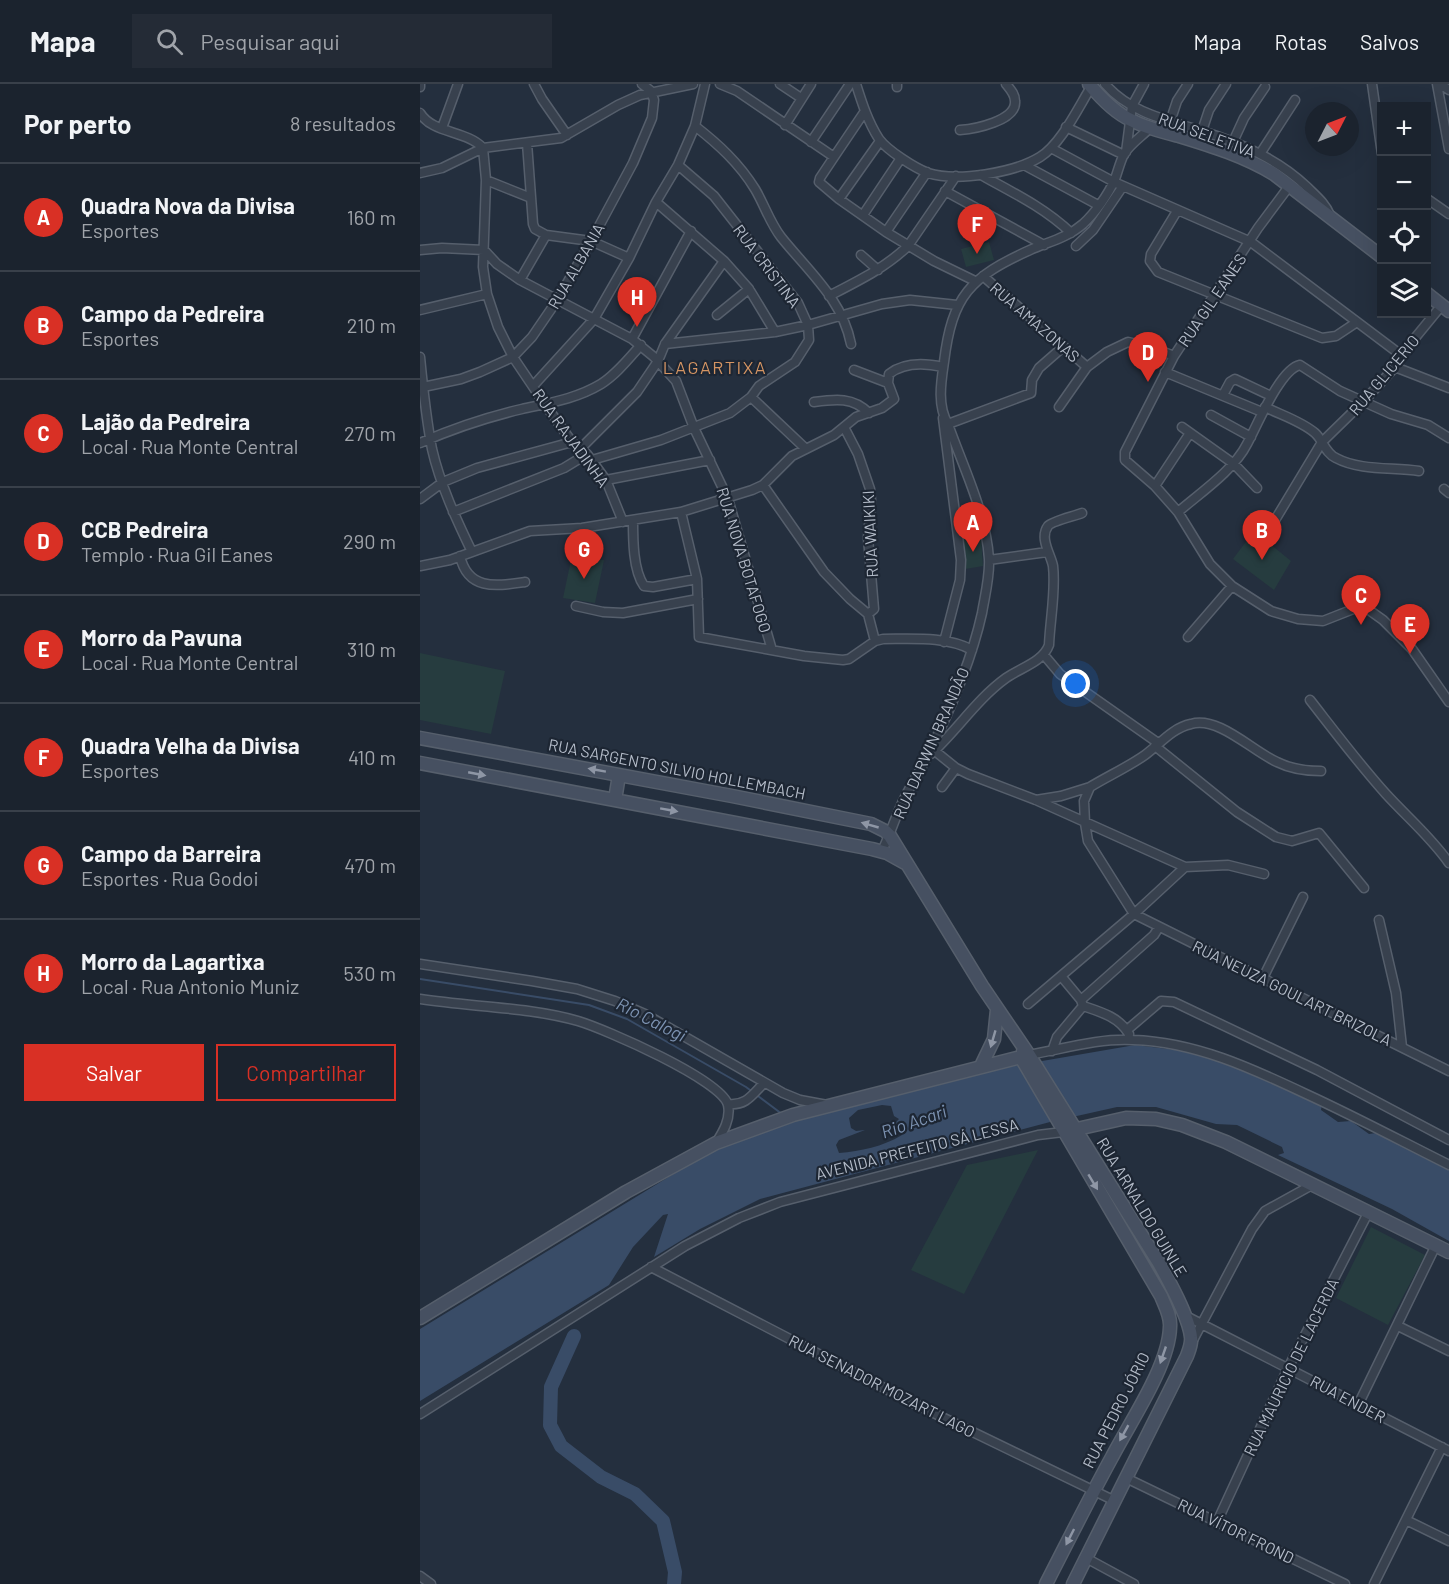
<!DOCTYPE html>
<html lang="pt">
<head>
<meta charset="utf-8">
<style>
	body { margin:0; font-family:Barlow,sans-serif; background:#242b36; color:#f1f3f6 }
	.controls { position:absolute; right:18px; top:18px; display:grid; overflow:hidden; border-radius:0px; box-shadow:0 6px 24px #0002 }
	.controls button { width:54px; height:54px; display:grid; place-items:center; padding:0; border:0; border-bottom:2px solid #39404a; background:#1b232e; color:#f1f3f6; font:30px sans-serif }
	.compass { position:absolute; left:885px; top:18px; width:54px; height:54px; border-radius:50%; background:#1b232e; box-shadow:0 6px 24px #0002; rotate:48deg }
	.you { position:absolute; left:656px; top:600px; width:21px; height:21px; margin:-15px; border:4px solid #fff; border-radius:50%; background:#1a73e8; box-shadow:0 0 0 9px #1a73e833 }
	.badge { display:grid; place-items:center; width:39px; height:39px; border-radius:50%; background:#d93025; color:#fff; font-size:20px; font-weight:700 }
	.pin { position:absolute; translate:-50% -50px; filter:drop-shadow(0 2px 3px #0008) }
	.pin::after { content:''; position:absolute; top:32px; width:21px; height:18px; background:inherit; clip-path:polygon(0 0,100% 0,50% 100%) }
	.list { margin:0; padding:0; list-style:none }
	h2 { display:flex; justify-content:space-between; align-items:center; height:78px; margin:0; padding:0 24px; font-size:26px }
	h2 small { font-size:20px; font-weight:400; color:#a0a4aa }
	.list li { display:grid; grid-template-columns:39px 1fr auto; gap:18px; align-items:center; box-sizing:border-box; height:108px; padding:0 24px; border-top:2px solid #39404a }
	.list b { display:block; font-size:22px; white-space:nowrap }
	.list p { margin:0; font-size:20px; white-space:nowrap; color:#a0a4aa }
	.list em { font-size:20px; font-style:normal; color:#a0a4aa }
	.actions { display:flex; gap:12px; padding:18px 24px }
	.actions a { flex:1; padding:14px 0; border:2px solid #d93025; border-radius:0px; text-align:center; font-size:21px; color:#d93025 }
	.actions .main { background:#d93025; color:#fff }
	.icon { flex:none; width:33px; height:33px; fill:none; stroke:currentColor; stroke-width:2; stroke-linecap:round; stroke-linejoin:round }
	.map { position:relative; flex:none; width:1029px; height:1500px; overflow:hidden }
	header { display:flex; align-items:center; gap:36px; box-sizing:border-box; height:84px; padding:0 30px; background:#1b232e; border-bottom:2px solid #39404a }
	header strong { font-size:28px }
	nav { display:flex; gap:33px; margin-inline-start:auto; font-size:21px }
	.search { width:420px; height:54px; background:#242b36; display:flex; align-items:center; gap:15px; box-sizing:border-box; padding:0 21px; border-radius:0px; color:#a0a4aa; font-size:22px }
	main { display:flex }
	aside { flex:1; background:#1b232e }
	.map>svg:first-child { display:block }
	.green { fill:#263c3f }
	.water { fill:#394c67; fill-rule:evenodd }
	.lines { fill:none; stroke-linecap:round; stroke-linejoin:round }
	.stream { stroke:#394c67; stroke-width:2 }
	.river { stroke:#394c67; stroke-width:14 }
	.street-casing { stroke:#565f6c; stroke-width:11 }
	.secondary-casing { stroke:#565f6c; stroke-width:15 }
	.street { stroke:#38414e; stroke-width:8 }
	.secondary { stroke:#465061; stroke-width:12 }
	.oneway { fill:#8e96a5 }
	.labels { text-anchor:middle; stroke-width:4.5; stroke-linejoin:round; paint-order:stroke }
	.street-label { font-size:16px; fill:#b4bcc9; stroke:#1d2633 }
	.neighbourhood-label { font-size:18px; letter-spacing:1.5px; fill:#d59563; stroke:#1d2633 }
	.water-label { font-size:18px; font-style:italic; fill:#7c92b1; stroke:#1d2633 }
</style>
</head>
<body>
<header>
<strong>Mapa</strong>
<div class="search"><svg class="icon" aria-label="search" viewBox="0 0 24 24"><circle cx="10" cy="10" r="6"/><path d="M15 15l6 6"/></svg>Pesquisar aqui</div>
<nav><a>Mapa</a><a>Rotas</a><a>Salvos</a></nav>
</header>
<main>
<aside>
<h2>Por perto<small>8 resultados</small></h2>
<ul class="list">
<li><span class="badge">A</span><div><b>Quadra Nova da Divisa</b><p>Esportes</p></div><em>160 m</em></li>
<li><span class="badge">B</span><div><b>Campo da Pedreira</b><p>Esportes</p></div><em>210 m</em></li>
<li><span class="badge">C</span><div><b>Lajão da Pedreira</b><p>Local · Rua Monte Central</p></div><em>270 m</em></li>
<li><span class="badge">D</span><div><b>CCB Pedreira</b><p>Templo · Rua Gil Eanes</p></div><em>290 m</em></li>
<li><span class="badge">E</span><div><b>Morro da Pavuna</b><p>Local · Rua Monte Central</p></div><em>310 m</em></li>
<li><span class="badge">F</span><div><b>Quadra Velha da Divisa</b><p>Esportes</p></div><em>410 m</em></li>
<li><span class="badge">G</span><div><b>Campo da Barreira</b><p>Esportes · Rua Godoi</p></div><em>470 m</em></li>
<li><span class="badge">H</span><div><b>Morro da Lagartixa</b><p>Local · Rua Antonio Muniz</p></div><em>530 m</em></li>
</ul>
<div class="actions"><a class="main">Salvar</a><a>Compartilhar</a></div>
</aside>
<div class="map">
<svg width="1029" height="1500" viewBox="0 0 1029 1500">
	<rect width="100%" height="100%" fill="#242f3e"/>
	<!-- green -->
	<path class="green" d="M 569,158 L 574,176 L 546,183 L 541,165 Z
		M 834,447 L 871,477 L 854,506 L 813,475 Z
		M 561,453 L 563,482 L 545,485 L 542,454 Z
		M 151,476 L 184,476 L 175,519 L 143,514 Z
		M 0,569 L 85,587 L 71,650 L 0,636 Z
		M 618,1066 L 544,1210 L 491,1186 L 547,1081 Z
		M 951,1143 L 1005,1171 L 968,1241 L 916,1214 Z"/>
	<!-- water -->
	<path class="water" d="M 715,961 L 773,968 L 847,993 L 902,1019 L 901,1026 L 918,1038 L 931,1037 L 949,1050 L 956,1049 L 989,1063 L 1029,1084 L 1029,1157 L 972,1125 L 858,1071 L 864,1069 L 862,1063 L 817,1041 L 796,1040 L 736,1023 L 697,1023 L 630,1038 L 340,1115 L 280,1145 L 234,1173 L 248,1130 L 243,1131 L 213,1163 L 189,1201 L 0,1317 L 0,1245 L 301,1061 L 371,1037 L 455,1014 L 588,983 ZM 462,1021 L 471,1022 L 474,1032 L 479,1035 L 474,1040 L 481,1041 L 484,1046 L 482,1051 C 462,1063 441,1067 419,1069 L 416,1061 L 419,1056 L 445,1046 L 436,1047 L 431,1044 L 429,1034 L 438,1026 Z"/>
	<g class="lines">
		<!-- stream -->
		<path class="stream" d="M 0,895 L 169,921 L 207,935 L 326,1003 L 362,1030"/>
		<!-- river -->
		<path class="river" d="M 154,1252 L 131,1303 L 130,1341 L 141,1362 L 181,1393 L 215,1410 L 243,1437 L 255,1488 L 254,1500"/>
		<defs>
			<path id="street" d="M 114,0 L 122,15 L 147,51
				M 300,0 L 317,7 L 414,73 L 400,94 L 399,98 L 419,115 L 466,148 L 514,177 L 555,197
				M 360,0 L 381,14
				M 436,0 C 442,19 448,38 459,55 C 468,67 495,84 508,89 C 537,98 594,89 620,73 C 641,60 658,24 671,3
				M 477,0 L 477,3
				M 685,0 C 710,29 747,36 782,47 C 820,59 858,75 887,103 C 896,112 905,119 910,131
				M 952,0 L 962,70
				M 1017,0 L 1029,65
				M 1020,0 L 1029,6
				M 0,3 L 0,0
				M 0,29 C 13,50 46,46 63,64 L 66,96 L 63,183 L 67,210 L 78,243 L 93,273 L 124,319 L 152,358 L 167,370 L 186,396 L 203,438
				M 750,38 L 757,17 L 768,0
				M 365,41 L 391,0
				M 275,42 C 298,60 319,79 335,105 C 344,120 350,139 361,153 C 389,188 422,215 431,260
				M 646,43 L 704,71
				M 22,44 L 38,0
				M 540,46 C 554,45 597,37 595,17 C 595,10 590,5 586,0
				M 782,47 L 789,26 L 806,0
				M 391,58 L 430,0
				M 813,58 L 824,34 L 845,3
				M 107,59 L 113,140 L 115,145 L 126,151 L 171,157 L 209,174
				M 631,64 L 694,98 L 831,158 L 981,271
				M 706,68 L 712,22 L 724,0
				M 840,70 L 875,16
				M 414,73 L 445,27
				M 604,81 L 678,121
				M 0,89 L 22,84 L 63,64 L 141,54 L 198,21 L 220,11 L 273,0
				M 561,91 C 592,108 625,124 651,149
				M 66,96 L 111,114
				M 870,101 L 838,144 L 754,272 L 705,368 L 705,376 L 735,402 L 758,428 L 790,480 L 812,502 L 851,527 L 878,535 L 903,537 L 936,524 L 949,526 L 963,536 L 992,565 L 1029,618
				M 525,107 L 624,161
				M 1006,114 L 1029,130
				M 419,115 L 460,57
				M 236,118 L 304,177 L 329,205 L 355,248
				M 757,127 L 731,170 L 730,177 L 738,188 L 902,254 L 916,252 L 937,238
				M 443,131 L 481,74
				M 466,148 L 507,88
				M 656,162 L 673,146 L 703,102
				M 0,166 L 22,164 L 64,166 L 77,180 L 100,196 L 212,255 L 234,273 L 256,297 L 274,344 L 308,415 L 352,566
				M 441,171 L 458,186
				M 563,192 L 667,283
				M 100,196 L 126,151
				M 409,212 C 438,197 465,184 488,162 L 536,92
				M 0,226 L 67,210
				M 297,231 L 329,205
				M 212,255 L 271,147
				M 245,260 L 355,248 L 388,241 L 462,220 L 490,216 L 537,221
				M 0,273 C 3,304 6,334 12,365 C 20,400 36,435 52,468
				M 975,283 L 1029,304
				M 745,288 L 842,328
				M 468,299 L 469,290 C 484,278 505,279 523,283
				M 113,302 L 174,235 L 209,174 L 236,118 L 258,81 L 275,42 L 285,0
				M 3,303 L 41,295 L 60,288 L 93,273 L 112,253 L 138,215 L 171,157 L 213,79 L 232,34 L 234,16 L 231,7 L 222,0
				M 803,311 L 810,298 L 815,295 L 851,312
				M 331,313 L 386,365
				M 394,318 C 416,315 433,313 449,329
				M 639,323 L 667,283 L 687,268 L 708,258 L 734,264 L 754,272
				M 845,323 C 861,331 881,337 895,349 C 903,356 905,369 916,374 C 940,387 973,383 999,387
				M 791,331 L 831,353
				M 523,334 L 541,476 L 540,496 L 524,558
				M 528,340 L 611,309 L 612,296 L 619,284 L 643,263
				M 424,343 L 438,370 L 450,405 L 451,416 L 448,454 L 454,525 L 448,530 L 455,557
				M 762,343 L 814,380 L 837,404
				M 0,359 C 32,345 68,333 102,325 C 129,319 156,315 181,300 C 197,290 209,274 221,261
				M 161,364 L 217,308 L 238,277 L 245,260 L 304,177
				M 172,376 L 241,356 L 310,329 L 331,313 L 339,302 L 375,278 L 389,256 L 388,241 L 378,219 L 294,112 L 258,81
				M 186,396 L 290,376
				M 343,401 L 404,488 L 430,515 L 448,530
				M 735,402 L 770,349
				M 1024,405 L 1029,409
				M 0,415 L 23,398 L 57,384 L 152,358
				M 33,428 L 144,384 L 167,370
				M 261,428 L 277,495 L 279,553 L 384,572 L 423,576 L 429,575 L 455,557 L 463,555 C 491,555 527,552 552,566
				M 758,428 C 780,409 814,386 827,360 C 837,342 860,285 880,281 L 920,307 L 971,330 L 1008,341 L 1029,354
				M 213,436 C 213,456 213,486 224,502 L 233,503 L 277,495
				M 846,451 L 902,358 L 944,317 L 975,283 L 981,271 L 1022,221
				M 40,472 C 48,507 76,502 105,498
				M 569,476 L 627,468
				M 0,482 L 30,476 L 110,447 L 162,444 L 261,428 L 332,406 L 343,401 L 372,372 L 414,351 L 436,333 L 462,324 L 474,315 L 468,299 L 434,286
				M 156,522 L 183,528 L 203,529 L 278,515
				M 768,553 L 812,502
				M 624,571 L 640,590 L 738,659
				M 890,616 C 915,648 939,680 966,710 C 987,733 1011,753 1029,779
				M 735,662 L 817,728 L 856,753 L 872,757 L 899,749 L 944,804
				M 515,667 L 536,684 L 548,690 L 616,716 L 765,783 L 808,781 L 844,790
				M 511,670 C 538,645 557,615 586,594 C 600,584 623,578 629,561 C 630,536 636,507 633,482 C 631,471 619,454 628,442 C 632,437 655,432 662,429
				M 522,703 L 536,684
				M 670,703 C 688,692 708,683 725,671 C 740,660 752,644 771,640 C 799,632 832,667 857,678 C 871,685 886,687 901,687
				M 616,716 L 641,712 L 670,703 L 664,717 L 665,739 L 668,757 L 714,830 L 1029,987
				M 462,767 C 471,749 476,730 485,713 C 492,699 500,687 507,673 C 530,627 551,579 562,529 C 565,511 570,492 569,475 C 566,428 543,383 528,340 C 517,322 521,298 524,278 C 532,212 550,193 610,166 C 628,158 647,154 663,140 C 675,129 688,111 695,95 C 698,87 700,78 704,70 C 710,60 722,52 730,44
				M 959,836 L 976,909 L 982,963
				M 0,880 L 112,897 L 157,905 L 195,917 L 225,930 L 363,1009 L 380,1016 L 407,1021
				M 843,894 L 883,813
				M 0,915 C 51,923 110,923 158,937 C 185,945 302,996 308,1021 C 311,1035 303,1048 296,1059
				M 661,916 L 734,851 L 739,843
				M 608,920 L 714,830 L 765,783
				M 663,922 C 681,928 699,933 709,950
				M 707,946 L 741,917 L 754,918 L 897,986 L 1029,1056
				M 632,967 L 637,953 L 663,922 L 661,916 L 641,892
				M 609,971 C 643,965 679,954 713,956 C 775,958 831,984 886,1010 C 934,1032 981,1057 1029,1081
				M 308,1020 C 326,1022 332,1011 344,999
				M 231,1183 L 493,1319 L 695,1417
				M 764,1231 L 1029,1367
				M 978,1242 L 1029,1267
				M 771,1260 L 832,1145 L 845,1127 L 892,1101
				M 938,1321 L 1016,1161
				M 0,1330 L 265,1162 L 319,1134 L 360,1118 L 618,1051 L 643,1048
				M 706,1394 L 925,1500
				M 986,1436 L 1029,1457
				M 797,1438 L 868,1284 L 948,1129
				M 666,1474 L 714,1500
				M 0,1492 L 11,1500
				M 954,1500 L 1022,1363"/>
			<path id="secondary" d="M 669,0 C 680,13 695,29 711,36 C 726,44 743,48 759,52 C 792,62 824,72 854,90 L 962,173
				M 1006,209 L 1029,227
				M 0,654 L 312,712 L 451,740 L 465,747 L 470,752 L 562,902 L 609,971 L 739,1179 C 749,1197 769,1233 771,1253 C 772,1260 769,1266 767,1272 L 653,1500
				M 0,679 L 452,765 L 467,769 L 485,779
				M 195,716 L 199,691
				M 603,967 L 603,977 L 741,1212 C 745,1222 751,1232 750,1243 C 749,1282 710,1338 692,1373 C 669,1415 648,1457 626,1500
				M 561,982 L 574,955 L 577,926
				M 648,1047 L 706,1034 L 736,1035 L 762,1041 L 806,1058 L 1029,1168
				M 0,1234 L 206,1108 L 296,1059 L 373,1031 L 609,971"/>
		</defs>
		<!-- street casing -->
		<use href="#street" class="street-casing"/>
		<!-- secondary casing -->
		<use href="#secondary" class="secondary-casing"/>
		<!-- street -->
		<use href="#street" class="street"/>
		<!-- secondary -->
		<use href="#secondary" class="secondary"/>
	</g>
	<!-- one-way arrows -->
	<defs><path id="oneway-solid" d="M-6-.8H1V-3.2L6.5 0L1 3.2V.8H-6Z" transform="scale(1.5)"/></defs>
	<g class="oneway">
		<use href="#oneway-solid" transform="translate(177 686) rotate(-170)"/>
		<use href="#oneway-solid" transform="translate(57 690) rotate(11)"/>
		<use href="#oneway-solid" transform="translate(249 726) rotate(10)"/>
		<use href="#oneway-solid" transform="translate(450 741) rotate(-164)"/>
		<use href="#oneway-solid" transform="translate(573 955) rotate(106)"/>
		<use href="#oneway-solid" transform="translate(673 1098) rotate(59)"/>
		<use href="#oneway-solid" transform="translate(743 1271) rotate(109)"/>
		<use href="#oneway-solid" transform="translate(704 1349) rotate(119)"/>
		<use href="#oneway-solid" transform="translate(650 1453) rotate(117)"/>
	</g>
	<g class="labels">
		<!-- street labels -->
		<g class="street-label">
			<text transform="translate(787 51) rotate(20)" y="6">RUA SELETIVA</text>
			<text transform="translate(156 182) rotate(-60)" y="6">RUA ALBANIA</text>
			<text transform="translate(347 182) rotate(53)" y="6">RUA CRISTINA</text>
			<text transform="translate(792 216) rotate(-56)" y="6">RUA GIL EANES</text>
			<text transform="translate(615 238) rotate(41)" y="6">RUA AMAZONAS</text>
			<text transform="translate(964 291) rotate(-50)" y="6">RUA GLICERIO</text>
			<text transform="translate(151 354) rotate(54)" y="6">RUA RAJADINHA</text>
			<text transform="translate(450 450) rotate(-93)" y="6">RUA WAIKIKI</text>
			<text transform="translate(324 476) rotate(73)" y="6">RUA NOVA BOTAFOGO</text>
			<text transform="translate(511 659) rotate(-66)" y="6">RUA DARWIN BRANDÃO</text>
			<text transform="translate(257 685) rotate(11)" y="6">RUA SARGENTO SILVIO HOLLEMBACH</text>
			<text transform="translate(872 909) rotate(26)" y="6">RUA NEUZA GOULART BRIZOLA</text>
			<text transform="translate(497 1065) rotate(-14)" y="6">AVENIDA PREFEITO SÁ LESSA</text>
			<text transform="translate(722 1123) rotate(59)" y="6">RUA ARNALDO GUINLE</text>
			<text transform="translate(871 1283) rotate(-64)" y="6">RUA MAURICIO DE LACERDA</text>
			<text transform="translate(462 1302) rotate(27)" y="6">RUA SENADOR MOZART LAGO</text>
			<text transform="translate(928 1315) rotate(28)" y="6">RUA ENDER</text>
			<text transform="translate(696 1326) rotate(-63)" y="6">RUA PEDRO JÓRIO</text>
			<text transform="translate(816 1447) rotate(26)" y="6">RUA VÍTOR FROND</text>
		</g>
		<!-- neighbourhood labels -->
		<g class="neighbourhood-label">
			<text x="295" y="290">LAGARTIXA</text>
		</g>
		<!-- water labels -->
		<g class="water-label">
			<text transform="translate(231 936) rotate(27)" y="6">Rio Calogi</text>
			<text transform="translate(494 1038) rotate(-19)" y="6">Rio Acari</text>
		</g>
	</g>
</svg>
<div class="controls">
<button>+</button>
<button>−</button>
<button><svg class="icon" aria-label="locate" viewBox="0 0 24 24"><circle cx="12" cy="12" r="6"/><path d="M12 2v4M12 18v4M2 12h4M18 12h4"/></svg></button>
<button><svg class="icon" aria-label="layers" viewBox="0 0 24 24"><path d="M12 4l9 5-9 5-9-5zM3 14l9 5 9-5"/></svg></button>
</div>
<svg class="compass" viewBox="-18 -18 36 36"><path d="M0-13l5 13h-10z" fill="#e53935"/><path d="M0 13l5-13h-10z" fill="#a0a4aa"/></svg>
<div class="you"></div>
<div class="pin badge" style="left:553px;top:468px">A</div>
<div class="pin badge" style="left:842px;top:476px">B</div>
<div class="pin badge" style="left:941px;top:541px">C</div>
<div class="pin badge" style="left:728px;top:298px">D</div>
<div class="pin badge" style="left:990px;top:570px">E</div>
<div class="pin badge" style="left:557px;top:170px">F</div>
<div class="pin badge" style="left:164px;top:495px">G</div>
<div class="pin badge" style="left:217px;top:243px">H</div>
</div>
</main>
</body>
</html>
